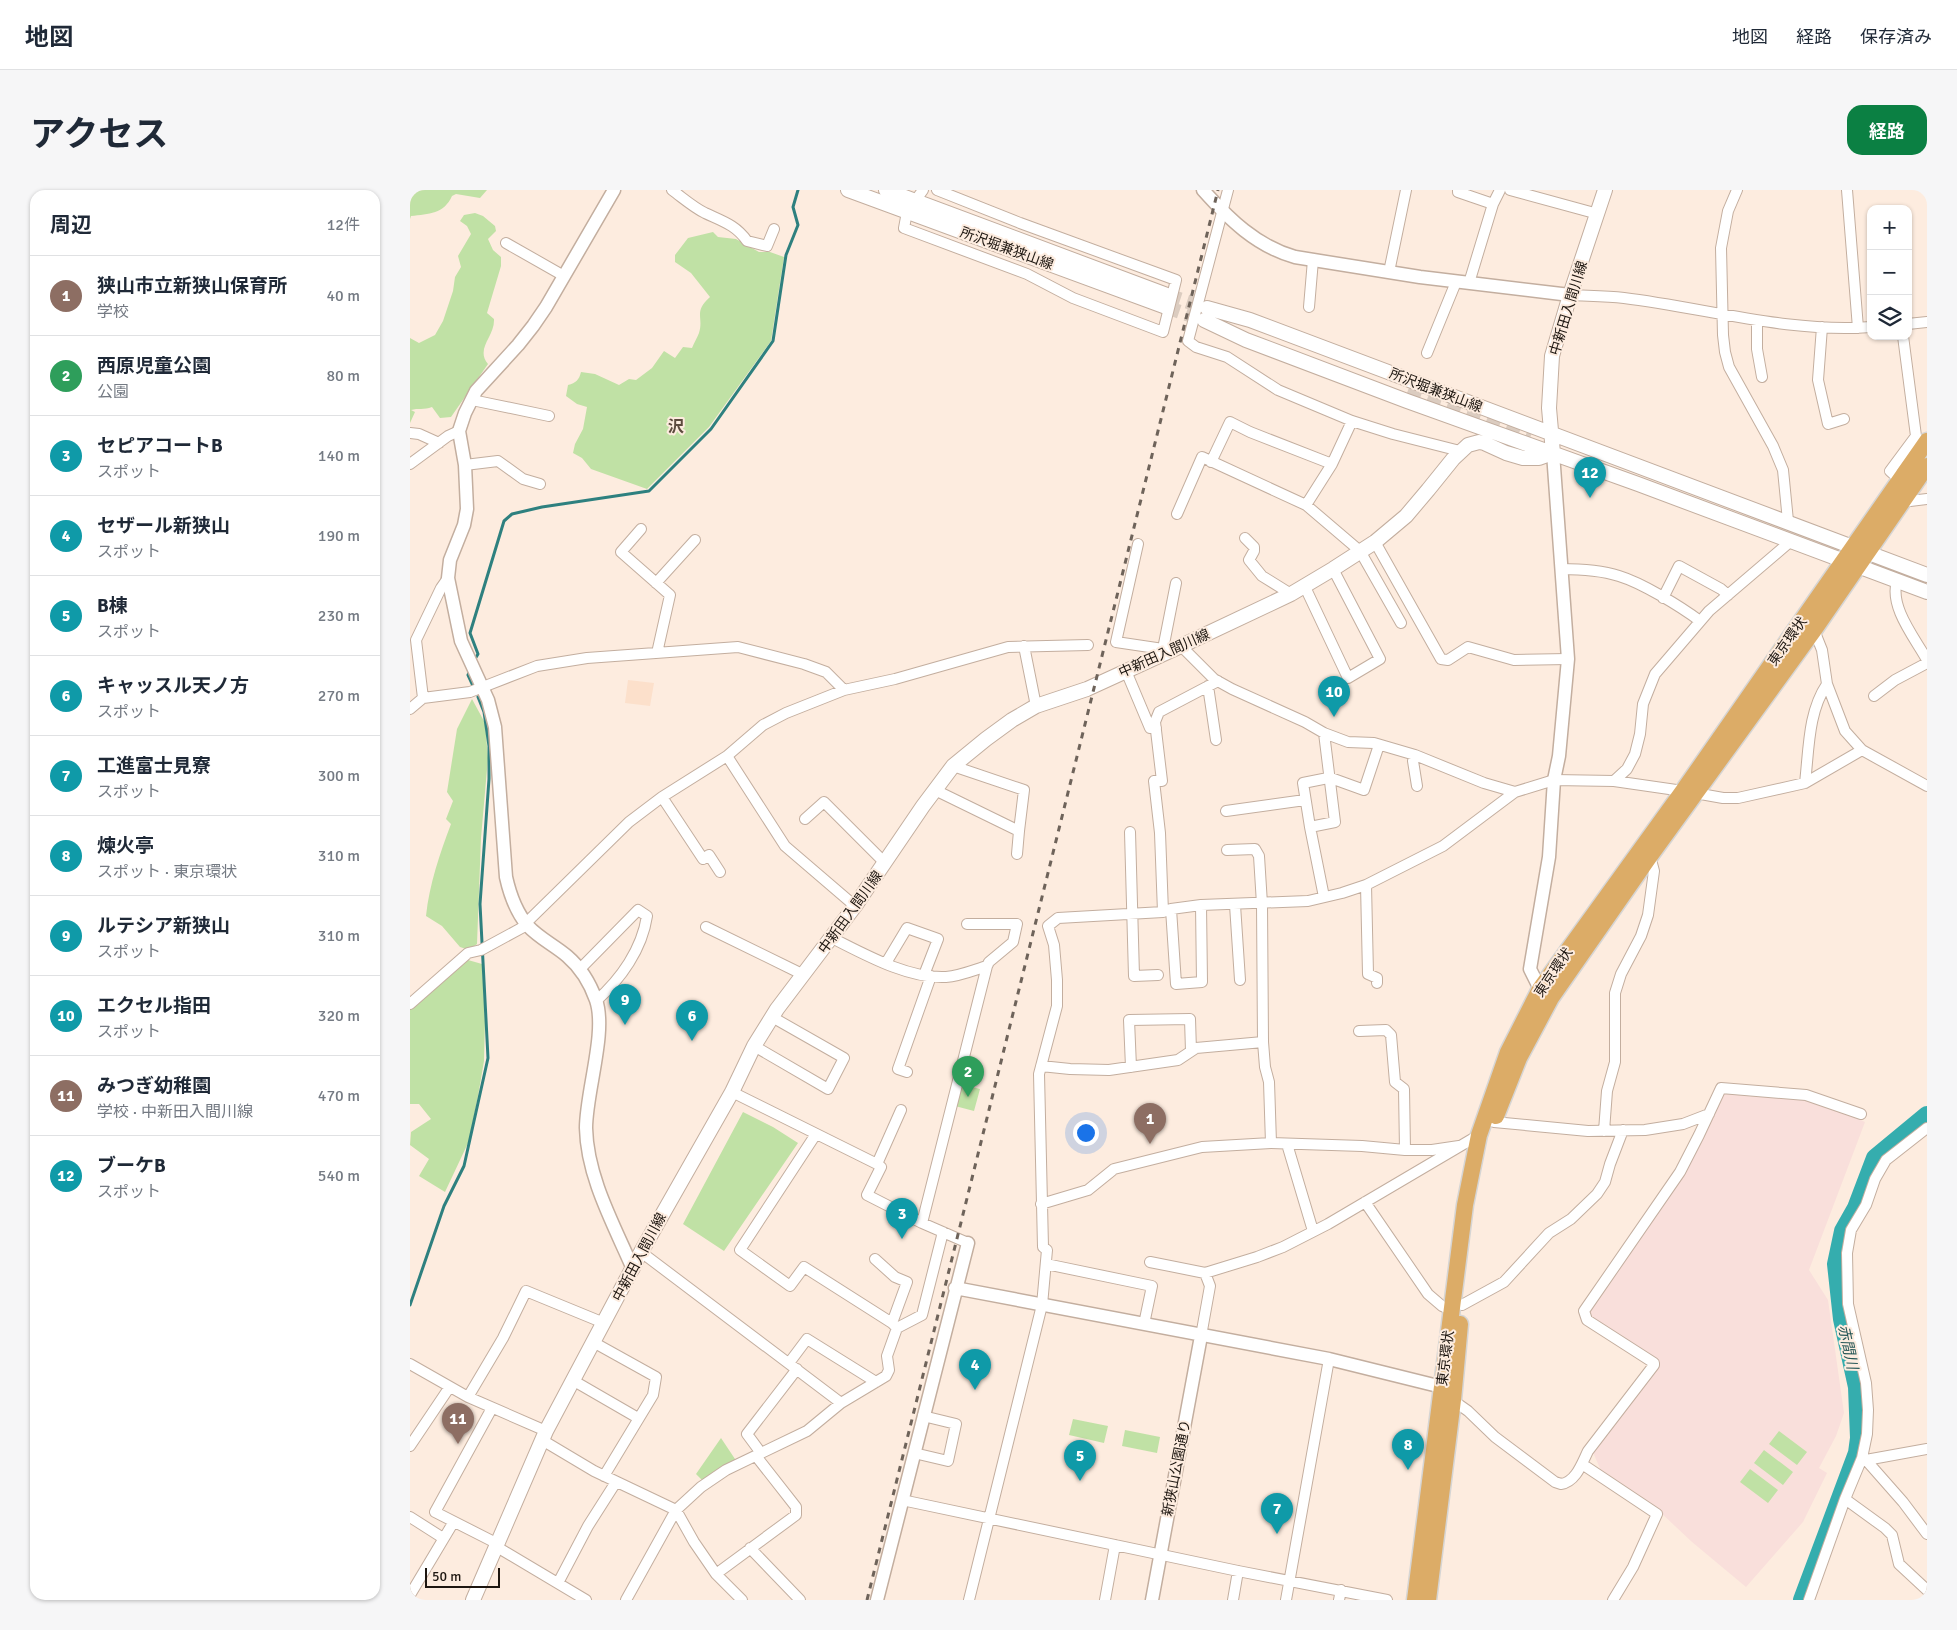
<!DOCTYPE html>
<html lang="ja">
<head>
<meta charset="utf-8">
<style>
	body { margin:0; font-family:Signika,"Noto Sans JP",sans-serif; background:#f6f6f7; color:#1f2937 }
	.controls { position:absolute; right:15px; top:15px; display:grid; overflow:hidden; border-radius:10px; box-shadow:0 1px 4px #0004 }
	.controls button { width:45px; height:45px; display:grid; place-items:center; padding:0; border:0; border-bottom:1px solid #e0e1e3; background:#fff; color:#1f2937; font:25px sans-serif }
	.scale { position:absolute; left:15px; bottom:12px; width:75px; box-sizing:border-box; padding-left:5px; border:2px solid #1d1610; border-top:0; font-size:14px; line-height:18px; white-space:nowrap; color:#1d1610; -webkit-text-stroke:4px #fdecdf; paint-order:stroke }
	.you { position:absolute; left:675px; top:942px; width:18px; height:18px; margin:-12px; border:4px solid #fff; border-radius:50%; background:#1a73e8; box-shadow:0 0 0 8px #1a73e833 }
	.badge { display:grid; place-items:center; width:32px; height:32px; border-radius:50%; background:#0b8043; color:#fff; font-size:16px; font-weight:700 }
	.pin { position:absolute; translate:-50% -41px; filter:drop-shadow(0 1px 2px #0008) }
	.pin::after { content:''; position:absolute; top:26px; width:18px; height:15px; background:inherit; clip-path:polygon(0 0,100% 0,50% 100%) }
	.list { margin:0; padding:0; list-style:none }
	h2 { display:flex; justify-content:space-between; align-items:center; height:65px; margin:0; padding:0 20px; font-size:21px }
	h2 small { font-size:16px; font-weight:400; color:#747a83 }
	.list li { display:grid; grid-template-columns:32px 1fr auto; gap:15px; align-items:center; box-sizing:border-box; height:80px; padding:0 20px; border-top:1px solid #e0e1e3 }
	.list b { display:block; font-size:19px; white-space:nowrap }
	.list p { margin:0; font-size:16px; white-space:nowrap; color:#747a83 }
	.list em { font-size:16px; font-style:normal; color:#747a83 }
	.icon { flex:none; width:28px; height:28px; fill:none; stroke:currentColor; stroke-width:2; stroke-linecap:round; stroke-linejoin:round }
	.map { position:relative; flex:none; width:1517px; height:1410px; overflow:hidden; border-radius:15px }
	header { display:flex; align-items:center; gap:30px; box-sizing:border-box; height:70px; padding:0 25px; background:#fff; border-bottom:1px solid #e0e1e3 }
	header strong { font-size:24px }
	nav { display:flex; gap:28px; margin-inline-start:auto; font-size:18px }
	.intro { display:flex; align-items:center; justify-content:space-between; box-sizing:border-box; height:120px; padding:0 30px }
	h1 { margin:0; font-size:35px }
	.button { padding:12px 22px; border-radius:15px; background:#0b8043; color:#fff; font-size:18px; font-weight:700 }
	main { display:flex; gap:30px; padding:0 30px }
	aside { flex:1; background:#fff; border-radius:15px; box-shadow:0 1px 4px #0004 }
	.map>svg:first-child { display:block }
	.built { fill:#fce0cb }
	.education { fill:#f9dfdb }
	.green { fill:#c0e1a5 }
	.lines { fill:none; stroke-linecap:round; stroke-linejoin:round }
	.stream { stroke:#2e807f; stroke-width:3 }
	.river { stroke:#35adae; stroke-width:18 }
	.secondary-tunnel { stroke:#dbccc0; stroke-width:14; stroke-dasharray:14 7; stroke-linecap:butt }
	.minor-casing { stroke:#c3ae9f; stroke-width:12 }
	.tertiary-casing { stroke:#c3ae9f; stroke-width:15 }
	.secondary-casing { stroke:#c3ae9f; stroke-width:16 }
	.trunk-casing { stroke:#d6d5d4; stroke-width:19 }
	.minor { stroke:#fff; stroke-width:10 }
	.tertiary { stroke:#fff; stroke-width:12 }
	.secondary { stroke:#fff; stroke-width:14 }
	.trunk { stroke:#dcac67; stroke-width:16 }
	.rail { stroke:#6e635a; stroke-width:3; stroke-dasharray:6 6; stroke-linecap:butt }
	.labels { text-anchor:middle; stroke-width:4; stroke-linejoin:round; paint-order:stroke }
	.street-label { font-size:14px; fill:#1d1610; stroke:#fdecdf }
	.water-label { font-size:15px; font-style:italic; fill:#265757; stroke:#fdecdf }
	.quarter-label { font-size:16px; font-weight:bold; fill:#5c4a3d; stroke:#fdecdf }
</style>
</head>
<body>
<header>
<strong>地図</strong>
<nav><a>地図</a><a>経路</a><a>保存済み</a></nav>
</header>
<div class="intro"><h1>アクセス</h1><a class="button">経路</a></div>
<main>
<aside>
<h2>周辺<small>12件</small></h2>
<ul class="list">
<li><span class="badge" style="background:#8d6e63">1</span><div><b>狭山市立新狭山保育所</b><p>学校</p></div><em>40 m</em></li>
<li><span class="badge" style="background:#2e9e5b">2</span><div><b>西原児童公園</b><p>公園</p></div><em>80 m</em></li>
<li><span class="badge" style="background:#0f9aa8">3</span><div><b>セピアコートB</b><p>スポット</p></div><em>140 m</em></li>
<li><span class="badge" style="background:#0f9aa8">4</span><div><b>セザール新狭山</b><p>スポット</p></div><em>190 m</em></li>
<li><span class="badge" style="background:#0f9aa8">5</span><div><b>B棟</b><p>スポット</p></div><em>230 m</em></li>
<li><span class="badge" style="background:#0f9aa8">6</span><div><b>キャッスル天ノ方</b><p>スポット</p></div><em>270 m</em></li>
<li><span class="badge" style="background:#0f9aa8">7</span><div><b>工進富士見寮</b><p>スポット</p></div><em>300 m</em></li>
<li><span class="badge" style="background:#0f9aa8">8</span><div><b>煉火亭</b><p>スポット · 東京環状</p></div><em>310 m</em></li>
<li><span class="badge" style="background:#0f9aa8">9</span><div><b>ルテシア新狭山</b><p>スポット</p></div><em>310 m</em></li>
<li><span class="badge" style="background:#0f9aa8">10</span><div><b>エクセル指田</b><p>スポット</p></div><em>320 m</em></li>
<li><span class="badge" style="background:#8d6e63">11</span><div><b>みつぎ幼稚園</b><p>学校 · 中新田入間川線</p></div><em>470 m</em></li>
<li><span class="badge" style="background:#0f9aa8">12</span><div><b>ブーケB</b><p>スポット</p></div><em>540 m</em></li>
</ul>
</aside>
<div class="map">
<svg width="1517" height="1410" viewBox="0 0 1517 1410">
	<rect width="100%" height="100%" fill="#fdecdf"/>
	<!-- built -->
	<path class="built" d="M 218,490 L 244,493 L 240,516 L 215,513 Z"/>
	<!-- education -->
	<path class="education" d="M 1316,902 L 1395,909 L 1434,922 L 1455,932 L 1399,1080 L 1418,1110 L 1434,1223 L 1426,1246 L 1409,1278 L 1417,1283 L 1393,1332 L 1336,1397 L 1282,1352 L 1249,1321 L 1192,1283 L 1182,1260 L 1248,1173 L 1179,1128 L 1177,1122 L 1271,983 L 1310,906 Z"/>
	<!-- green -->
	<path class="green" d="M 0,0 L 77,0 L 70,8 L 46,4 L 42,6 C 34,24 19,24 1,26 L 0,29 Z
		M 65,23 L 73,26 L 85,36 L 86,41 L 78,49 L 83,60 L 91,67 L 91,76 L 77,123 L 84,129 C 85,147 65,158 78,174 L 41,227 L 30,228 L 22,217 C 14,220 8,218 1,220 L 5,222 L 0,233 L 0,148 L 9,153 L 25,145 L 33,131 L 43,101 L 45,87 L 51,77 L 48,66 L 61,44 L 57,36 L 50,31 L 54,25 Z
		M 303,42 L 308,47 L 326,49 L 349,62 L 360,62 L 374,67 L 361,151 L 299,237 L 237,299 L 181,279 L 172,268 L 163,263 L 165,254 L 173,239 L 177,217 L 167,214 L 156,206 L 158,195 C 166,193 169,190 171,182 L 185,184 L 209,195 L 219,189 L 226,190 L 242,178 L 254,161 L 265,168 L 273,157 L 282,158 C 284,153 287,148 289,143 C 294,127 283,122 300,107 L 281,83 L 265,72 L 265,65 L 278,48 Z
		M 62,509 L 75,533 L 78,568 L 71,648 L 67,754 L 59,760 L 50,757 L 32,736 L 16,726 C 19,695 30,663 41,634 L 36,629 L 43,611 L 37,602 L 47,539 Z
		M 58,770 L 72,774 L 75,831 L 74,871 L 68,906 L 59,951 L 35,1002 L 9,986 L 19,969 L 0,955 L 1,942 L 21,929 L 9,914 L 0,914 L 0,818 Z
		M 550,894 L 570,899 L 564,921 L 545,916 Z
		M 333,922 L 363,937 L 388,953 L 314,1061 L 273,1034 Z
		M 663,1229 L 698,1236 L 694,1253 L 659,1245 Z
		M 715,1240 L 750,1247 L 747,1263 L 712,1256 Z
		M 1369,1241 L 1397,1262 L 1387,1275 L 1359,1254 Z
		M 311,1248 L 327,1272 L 293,1291 L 286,1284 Z
		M 1354,1260 L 1383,1282 L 1373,1295 L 1344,1273 Z
		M 1340,1279 L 1368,1300 L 1358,1313 L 1330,1292 Z"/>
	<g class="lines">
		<!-- stream -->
		<path class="stream" d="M 65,469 L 68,464 L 60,443 L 94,331 L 102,324 L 132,317 L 239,301 L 301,239 L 363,151 L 376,65 L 388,35 L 383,17 L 388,0
			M 60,481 L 58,485 L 64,498
			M 0,1115 L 34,1016 L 54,976 L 78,868 L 70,714 L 79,589 L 79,556 L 74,522 L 68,507"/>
		<!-- river -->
		<path class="river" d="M 1392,1410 L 1447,1263 L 1449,1248 L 1447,1197 L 1432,1129 L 1426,1074 L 1433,1041 L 1446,1018 L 1465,968 L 1517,925"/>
		<!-- secondary-tunnel -->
		<path class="secondary-tunnel" d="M 757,105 L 797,118
			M 756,117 L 794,130
			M 997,203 L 1120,248"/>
		<defs>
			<path id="minor" d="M 262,0 C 273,8 283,17 295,23 C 312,31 326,35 337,51 L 357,56 L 364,39
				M 818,0 L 778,151 L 786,157 L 817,167 L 868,200 L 942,231 L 983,244 L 1050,261
				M 1048,0 L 1048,2 L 1083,14
				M 1100,0 L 1188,24
				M 1327,0 L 1318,21 L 1311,58 L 1313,145 L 1315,162 L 1319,177 L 1363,256 L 1373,280 L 1378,331
				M 1437,0 L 1448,138
				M 505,11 L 513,0
				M 497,22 L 494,38 L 617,84 L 663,108 L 753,142 L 766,90 L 610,33 L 527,0
				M 96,53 L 154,86
				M 979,82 L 996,0
				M 1059,93 L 1083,14 L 1090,0
				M 1160,105 C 1178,106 1196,106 1214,108 C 1296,118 1377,143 1461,137
				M 899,117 L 903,70
				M 1347,132 L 1347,159 L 1352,187
				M 1498,134 L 1517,132
				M 1412,137 L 1408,190 L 1418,234 L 1434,229
				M 1017,163 L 1046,92
				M 62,210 L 139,226
				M 0,243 L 9,244 L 29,253
				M 801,272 L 820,232 L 840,242 L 922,274
				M 0,274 L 38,246 L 49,241
				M 55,275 L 88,271 L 113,289 L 130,294
				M 1490,290 L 1480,281 L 1506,246 L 1493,146
				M 1492,312 L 1517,309
				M 896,315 L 922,274 L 942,231
				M 767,324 L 792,267 L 896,315 L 950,361 L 991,433
				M 231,339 L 211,362 L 260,405 L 247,463
				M 835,348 L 844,357 L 844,361 L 839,370 L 852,386 L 881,404
				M 965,352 L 1031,469 L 1038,470 L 1058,457 L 1104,470 L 1158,469
				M 728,354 L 706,452 L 753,459
				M 1151,379 C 1171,379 1190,380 1209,386 C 1232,393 1270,416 1290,431
				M 1487,391 C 1479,417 1505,448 1517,470
				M 246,393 L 285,350
				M 895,397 L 938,488 L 970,469 L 923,379
				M 1253,408 L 1269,376 L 1311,399 L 1318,405
				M 1404,440 L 1412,460 L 1417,494 L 1435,541 L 1452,560 L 1517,596
				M 614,456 L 626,516
				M 771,456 L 804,489 L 822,499 L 895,532 L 914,543 L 938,552 L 964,553 L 1005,565 L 1074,593 L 1105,602
				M 752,464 L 766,393
				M 716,481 L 740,538 L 746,538
				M 798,496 L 806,550
				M 1464,506 L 1485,490 L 1517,473
				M 13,508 L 6,450 L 31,398 L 38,388
				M 0,519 L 13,508 L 60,502 L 127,476 L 177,468 L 328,457 L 394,474 L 416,482 L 434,500
				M 914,543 L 925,632 L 900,637 L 914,707
				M 1005,565 L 1003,571 L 1007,596
				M 317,566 L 375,656 L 445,716
				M 918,587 L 954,600 L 969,555
				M 1204,591 L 1217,579 L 1225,564 L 1230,544 L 1233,514 L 1245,484 L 1299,421 L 1381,351
				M 1395,593 C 1399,559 1398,522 1417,494
				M 525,600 L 609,641 L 614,600 L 543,576
				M 1285,603 L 1313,608 L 1328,608 L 1395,593 L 1452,560
				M 252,607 L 293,669 L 299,665 L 310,682
				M 816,621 L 895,610
				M 395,629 L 414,612 L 475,673
				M 900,637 L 893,593 L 918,588
				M 720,642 L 724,786 L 748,785
				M 817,660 L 845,659 L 849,666 L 852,714 L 853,852 L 855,877 L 859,892 L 861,953
				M 607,664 L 609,641
				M 956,695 L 958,784 L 967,788 L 967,793
				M 825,715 L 830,790
				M 761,719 L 766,794 L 792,792 L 791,715
				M 753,722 L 750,643 L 744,591 L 752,591 L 745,532 L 749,522 L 808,491
				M 116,733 L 219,632 L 252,607 L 317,566 L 353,535 L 376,523 L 434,500 L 485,489 L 598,457 L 678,455
				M 296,737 L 394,785
				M 422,748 C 454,764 498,789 536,787 C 550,786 564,780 577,776 L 579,772 L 603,752 L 607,734 L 557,734
				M 476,773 L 497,738 L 528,749 L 514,785
				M 170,779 L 228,720 L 237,726 C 232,759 211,789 186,811
				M 0,814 L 58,763 L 71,760 L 117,735
				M 949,841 L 976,840 L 981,845 L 985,892 L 994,899 L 995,960
				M 344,856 L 418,899 L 434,868 L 362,827
				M 631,876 L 660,879 L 699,880 L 768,870 L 786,858 L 853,852
				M 721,877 L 719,830 L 780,829 L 781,861
				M 497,882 L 488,879 L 521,786
				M 322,902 L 467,974
				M 491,920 L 467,974 L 471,977 L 457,1005 L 512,1033 L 558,1053
				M 1084,932 L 1178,941 L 1235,940 L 1273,934 L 1299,924
				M 1194,941 L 1197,901 L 1205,872 L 1205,803 L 1211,784 L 1231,746 L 1238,725 L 1244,681 L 1240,666
				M 406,944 L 330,1060 L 380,1096 L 394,1077 L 482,1133 L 487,1138 L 512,1125 L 533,1042
				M 877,954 L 903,1041
				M 955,1012 L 1018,1104 L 1032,1116 L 1041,1120
				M 631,1014 L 678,1000 L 704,979 L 792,957 L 861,953 L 952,956 L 995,960 L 1022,960 L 1049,956
				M 512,1033 L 577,776
				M 231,1062 L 431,1213
				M 465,1069 L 485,1087 L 497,1092 L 482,1133
				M 740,1072 L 795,1083 L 847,1067 L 873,1057 L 918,1034 L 1069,945
				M 636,1074 L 742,1096 L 734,1134
				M 1052,1115 L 1094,1092 L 1139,1043 L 1161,1029 L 1187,1004 L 1195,992 L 1200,974 L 1213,940
				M 791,1146 L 800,1096 L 795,1083
				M 183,1152 L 246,1187 L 243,1205 L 194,1286
				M 379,1173 L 397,1149 L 466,1192
				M 0,1174 L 58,1207 L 136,1241
				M 164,1191 L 228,1228
				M 58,1207 L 93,1148 L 116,1101 L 194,1133
				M 1041,1209 L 1058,1221 L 1085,1247 L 1145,1292 L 1151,1294 C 1166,1292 1172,1273 1178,1261 L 1244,1175 L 1244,1173 L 1177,1130 L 1174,1121 L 1270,982 L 1289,945 L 1311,898 L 1396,905 L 1451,924
				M 82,1218 L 25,1322 L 88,1354
				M 132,1250 L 184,1281 L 266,1320 L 284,1352 L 306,1384 L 332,1410
				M 0,1256 L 39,1198
				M 351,1263 L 337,1244 L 387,1179
				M 504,1263 L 538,1271 L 546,1234 L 513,1226
				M 1452,1268 L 1456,1270 L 1493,1312 L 1517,1344
				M 1456,1270 L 1517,1259
				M 1172,1274 L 1247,1324 L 1223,1377 L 1203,1410
				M 1435,1309 L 1475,1338 L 1482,1345 L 1489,1374 L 1517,1400
				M 492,1310 L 828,1381 L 977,1410
				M 0,1327 L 33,1348
				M 87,1357 L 176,1410
				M 340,1358 L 390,1410
				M 306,1384 L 386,1325 L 386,1317 L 346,1266
				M 148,1393 L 178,1336 L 206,1292
				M 0,1405 L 43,1333
				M 216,1410 L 266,1320 L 291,1297 L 316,1280 L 397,1241 L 431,1213 L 476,1186 L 479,1180 L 477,1166 L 487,1138
				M 559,1410 L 632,1115 L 637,1060 L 633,1057 L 629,884 L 647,816 L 647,790 L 644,755 L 638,736 L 648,728 L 753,722 L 761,719 L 791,715 L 898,711 L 932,703 L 956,695 L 1033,656 L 1105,602 L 1144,590 L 1204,591 L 1273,601
				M 695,1410 L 705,1355
				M 823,1410 L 828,1381
				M 876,1410 L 919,1169
				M 929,1410 L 931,1400
				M 1399,1410 L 1435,1309 L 1452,1268 L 1457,1244 L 1458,1220 L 1456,1193 L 1438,1114 L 1437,1063 L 1441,1040 L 1456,1015 L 1465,989 L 1476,970 L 1517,938"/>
			<path id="tertiary" d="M 204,0 L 136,117 L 123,136 L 108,155 L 66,201 L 55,223 L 49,241 L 55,275 L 57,319 L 54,335 L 40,370 L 38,388 L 51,451 L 78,510 L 85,537 L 96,687 C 100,705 106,722 118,736 C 129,748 144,755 157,766 C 171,778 180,793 186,810 C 197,842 176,902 176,938 C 177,987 204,1035 223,1079
				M 793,0 C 819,29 846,56 885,67 L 1010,87 L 1160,105
				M 1136,804 L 1130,799 L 1120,779 L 1139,667 L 1144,590 L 1149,566 L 1158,469 L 1143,263
				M 545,1098 L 919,1169 L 1032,1197
				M 467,1410 L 558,1053
				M 742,1410 L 791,1146"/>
			<path id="secondary" d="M 438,0 L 756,117
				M 476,0 L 757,105
				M 797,118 L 840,130 L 1517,385
				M 794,130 L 836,150 L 997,211 L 1228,294 L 1517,402
				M 63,1410 L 136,1241 L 231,1062 L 322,902 L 344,856 L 367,819 L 445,716 L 513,616 L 543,576 L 576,549 L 602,530 L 626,516 L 677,499 L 771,456 L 881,404 L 923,379 L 965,352 L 996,326 L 1018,300 L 1043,269 L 1058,255 L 1069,252 L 1074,253 L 1096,263 L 1113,268 L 1129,268 L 1143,263 L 1139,218 L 1142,166 L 1160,105 L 1195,0"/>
			<path id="trunk" d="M 1086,926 L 1109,868 L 1141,808 L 1240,666 L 1404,440 L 1517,276
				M 1005,1410 L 1055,1015 L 1069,945 L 1098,862 L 1130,799 L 1273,601 L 1517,251
				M 1018,1410 L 1043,1210 L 1050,1134"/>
		</defs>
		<!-- minor casing -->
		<use href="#minor" class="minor-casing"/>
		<!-- tertiary casing -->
		<use href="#tertiary" class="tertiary-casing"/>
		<!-- secondary casing -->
		<use href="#secondary" class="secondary-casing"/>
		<!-- trunk casing -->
		<use href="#trunk" class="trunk-casing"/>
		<!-- minor -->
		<use href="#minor" class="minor"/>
		<!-- tertiary -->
		<use href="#tertiary" class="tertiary"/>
		<!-- secondary -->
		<use href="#secondary" class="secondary"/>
		<!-- trunk -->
		<use href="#trunk" class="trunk"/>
		<!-- rail -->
		<path class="rail" d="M 457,1410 L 808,0"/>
	</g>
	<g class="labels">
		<!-- street labels -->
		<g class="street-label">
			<text transform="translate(597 58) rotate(20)" y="5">所沢堀兼狭山線</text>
			<text transform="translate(1158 118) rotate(-73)" y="5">中新田入間川線</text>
			<text transform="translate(1026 200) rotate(21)" y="5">所沢堀兼狭山線</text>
			<text transform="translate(1377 451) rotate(-55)" y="5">東京環状</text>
			<text transform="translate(754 463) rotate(-24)" y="5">中新田入間川線</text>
			<text transform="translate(440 722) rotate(-54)" y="5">中新田入間川線</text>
			<text transform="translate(1143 782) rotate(-56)" y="5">東京環状</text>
			<text transform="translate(229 1067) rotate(-62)" y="5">中新田入間川線</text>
			<text transform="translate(1035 1168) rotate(-83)" y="5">東京環状</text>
			<text transform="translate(766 1278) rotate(-79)" y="5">新狭山公園通り</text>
		</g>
		<!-- water labels -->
		<g class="water-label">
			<text transform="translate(1438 1157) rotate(78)" y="5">赤間川</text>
		</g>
		<!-- quarter labels -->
		<g class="quarter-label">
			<text x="266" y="242">沢</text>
		</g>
	</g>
</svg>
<div class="controls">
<button>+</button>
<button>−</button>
<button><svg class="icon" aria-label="layers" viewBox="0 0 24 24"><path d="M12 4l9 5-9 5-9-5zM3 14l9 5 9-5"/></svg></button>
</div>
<div class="scale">50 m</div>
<div class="you"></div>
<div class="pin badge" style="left:740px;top:954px;background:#8d6e63">1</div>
<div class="pin badge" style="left:558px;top:907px;background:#2e9e5b">2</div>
<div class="pin badge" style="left:492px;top:1049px;background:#0f9aa8">3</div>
<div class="pin badge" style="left:565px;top:1200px;background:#0f9aa8">4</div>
<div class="pin badge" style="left:670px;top:1291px;background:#0f9aa8">5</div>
<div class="pin badge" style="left:282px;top:851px;background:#0f9aa8">6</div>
<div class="pin badge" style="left:867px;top:1344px;background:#0f9aa8">7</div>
<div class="pin badge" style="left:998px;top:1280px;background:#0f9aa8">8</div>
<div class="pin badge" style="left:215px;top:835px;background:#0f9aa8">9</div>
<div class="pin badge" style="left:924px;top:527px;background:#0f9aa8">10</div>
<div class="pin badge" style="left:48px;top:1254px;background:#8d6e63">11</div>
<div class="pin badge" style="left:1180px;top:308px;background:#0f9aa8">12</div>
</div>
</main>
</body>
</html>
